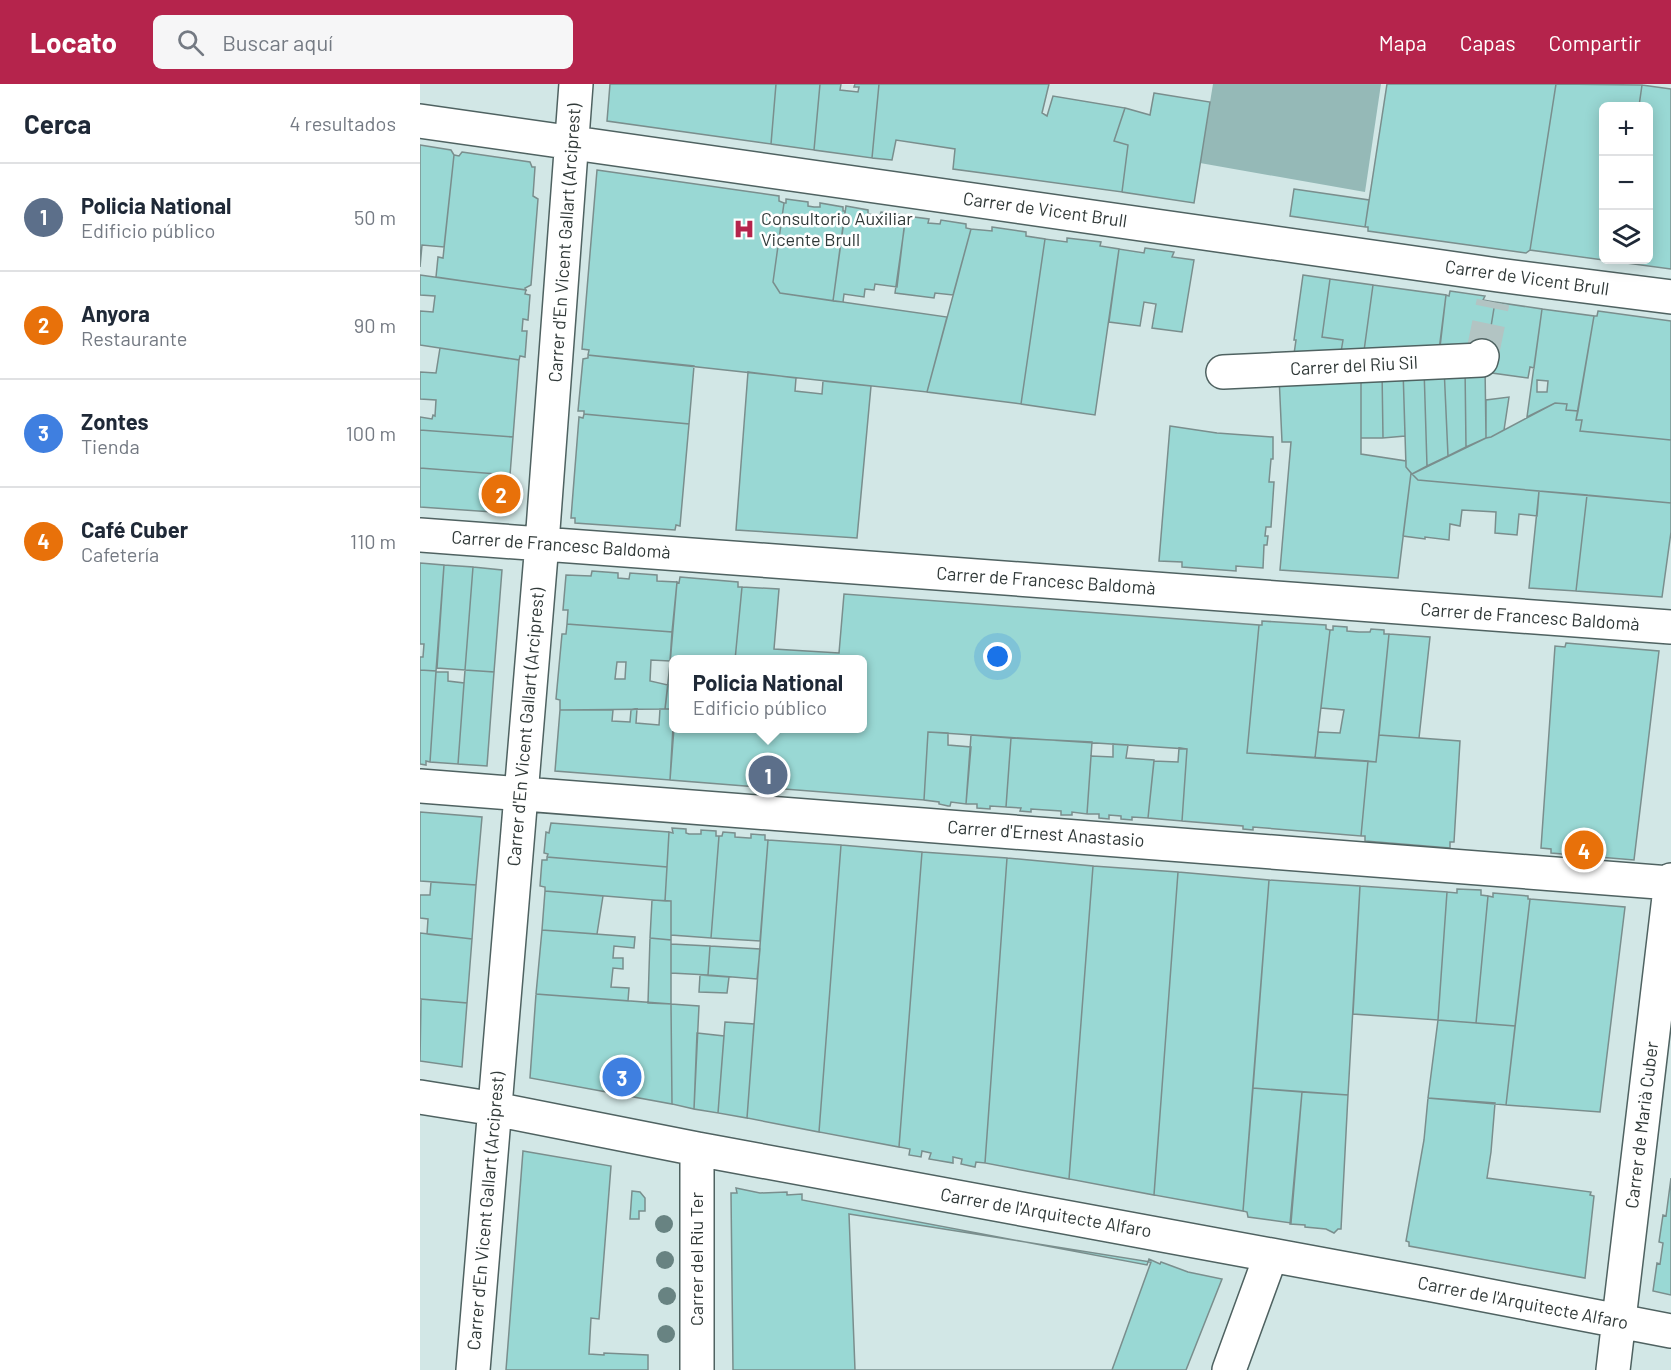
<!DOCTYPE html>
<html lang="es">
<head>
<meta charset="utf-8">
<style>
	body { margin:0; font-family:Barlow,sans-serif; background:#f6f6f7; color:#1f2937 }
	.controls { position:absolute; right:18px; top:18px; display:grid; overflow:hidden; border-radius:9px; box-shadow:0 3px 15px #0003 }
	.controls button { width:54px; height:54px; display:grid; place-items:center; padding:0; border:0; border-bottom:2px solid #e0e1e3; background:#fff; color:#1f2937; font:30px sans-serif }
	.you { position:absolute; left:578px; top:573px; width:21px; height:21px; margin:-15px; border:4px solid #fff; border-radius:50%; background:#1a73e8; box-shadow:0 0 0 9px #1a73e833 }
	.badge { display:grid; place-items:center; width:39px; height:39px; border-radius:50%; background:#b5244c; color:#fff; font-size:20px; font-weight:700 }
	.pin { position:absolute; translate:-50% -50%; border:3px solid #fff; box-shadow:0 2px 6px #0006 }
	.popup { position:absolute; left:249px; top:571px; width:198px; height:78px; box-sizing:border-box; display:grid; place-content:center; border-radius:9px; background:#fff; filter:drop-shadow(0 2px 4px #0005); font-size:20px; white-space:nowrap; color:#747a83 }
	.popup b { font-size:22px; color:#1f2937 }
	.popup::after { content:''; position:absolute; left:50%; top:100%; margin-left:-12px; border:12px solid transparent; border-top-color:#fff }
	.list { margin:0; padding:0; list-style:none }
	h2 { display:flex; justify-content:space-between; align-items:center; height:78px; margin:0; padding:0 24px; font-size:26px }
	h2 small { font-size:20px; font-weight:400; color:#747a83 }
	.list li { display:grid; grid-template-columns:39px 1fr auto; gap:18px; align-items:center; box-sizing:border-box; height:108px; padding:0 24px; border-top:2px solid #e0e1e3 }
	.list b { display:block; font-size:22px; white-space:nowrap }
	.list p { margin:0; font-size:20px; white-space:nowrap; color:#747a83 }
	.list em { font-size:20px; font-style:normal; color:#747a83 }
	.icon { flex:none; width:33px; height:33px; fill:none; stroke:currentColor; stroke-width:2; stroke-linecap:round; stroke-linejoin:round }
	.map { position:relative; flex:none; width:1251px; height:1286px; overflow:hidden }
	header { display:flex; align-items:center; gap:36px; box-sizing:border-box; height:84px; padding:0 30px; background:#b5244c; color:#fff }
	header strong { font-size:28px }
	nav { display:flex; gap:33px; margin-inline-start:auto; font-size:21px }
	.search { width:420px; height:54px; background:#f6f6f7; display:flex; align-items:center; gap:15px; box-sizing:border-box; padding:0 21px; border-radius:9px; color:#747a83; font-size:22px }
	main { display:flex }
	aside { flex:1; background:#fff }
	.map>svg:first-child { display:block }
	.grass { fill:#95b9b7 }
	.building { fill:#99d8d4; stroke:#7a8e8d; stroke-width:1.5; fill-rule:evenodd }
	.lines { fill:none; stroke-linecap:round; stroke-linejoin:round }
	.minor-tunnel { stroke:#b2c4c3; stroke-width:33; stroke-dasharray:33 16; stroke-linecap:butt }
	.minor-casing { stroke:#4f6261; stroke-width:36 }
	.minor { stroke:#fff; stroke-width:33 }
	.tree { fill:#688382 }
	.labels { text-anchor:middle; stroke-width:5; stroke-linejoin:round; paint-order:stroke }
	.street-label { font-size:18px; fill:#313a39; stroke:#fff }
	.poi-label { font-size:18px; fill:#313a39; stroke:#fff; text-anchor:start }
</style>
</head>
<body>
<header>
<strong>Locato</strong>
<div class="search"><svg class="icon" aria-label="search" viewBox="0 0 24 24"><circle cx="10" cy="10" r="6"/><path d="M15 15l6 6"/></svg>Buscar aquí</div>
<nav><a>Mapa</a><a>Capas</a><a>Compartir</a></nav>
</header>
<main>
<aside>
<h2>Cerca<small>4 resultados</small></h2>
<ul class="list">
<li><span class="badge" style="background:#5c6f8a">1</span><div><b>Policia National</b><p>Edificio público</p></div><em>50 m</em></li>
<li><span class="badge" style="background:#e8710a">2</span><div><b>Anyora</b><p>Restaurante</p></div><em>90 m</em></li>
<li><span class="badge" style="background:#3f7fe0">3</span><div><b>Zontes</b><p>Tienda</p></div><em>100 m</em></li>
<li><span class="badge" style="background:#e8710a">4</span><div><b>Café Cuber</b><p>Cafetería</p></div><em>110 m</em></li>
</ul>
</aside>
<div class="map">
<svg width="1251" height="1286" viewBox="0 0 1251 1286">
	<rect width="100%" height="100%" fill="#d2e7e6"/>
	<!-- grass -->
	<path class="grass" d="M 793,0 L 961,0 L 945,108 L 780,79 Z"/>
	<!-- building -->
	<path class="building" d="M 190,0 L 356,0 L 351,60 L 187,37 Z
		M 356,0 L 400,0 L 394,66 L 351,60 Z
		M 400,0 L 421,0 L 420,6 L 438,8 L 439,3 L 434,3 L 435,0 L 459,0 L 452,74 L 394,66 Z
		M 459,0 L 629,0 L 622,29 L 627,32 L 633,12 L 705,24 L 694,57 L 708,61 L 702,108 L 533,85 L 535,65 L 476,56 L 472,76 L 452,74 Z
		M 967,0 L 1136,0 L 1110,166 L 1106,169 L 948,147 L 948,143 L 945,143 Z
		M 1136,0 L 1222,1 L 1219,22 L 1184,22 L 1184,176 L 1199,176 L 1198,178 L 1110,166 Z
		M 1222,1 L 1251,5 L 1251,185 L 1198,178 L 1199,176 L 1228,176 L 1228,22 L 1219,22 Z
		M 734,9 L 790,18 L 774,119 L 702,108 L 708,61 L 694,57 L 705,24 L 730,31 Z
		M 0,61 L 31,66 L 34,71 L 24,163 L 2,161 L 0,183 Z
		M 42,68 L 110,78 L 112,83 L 115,83 L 113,112 L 118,115 L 111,201 L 105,204 L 106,206 L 16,193 L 18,173 L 23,174 L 34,71 L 39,72 Z
		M 177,86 L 359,112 L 359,117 L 364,119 L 353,198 L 360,209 L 527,233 L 507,308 L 168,271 L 169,266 L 162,265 Z
		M 874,105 L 949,116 L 945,143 L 870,132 Z
		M 366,115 L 388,118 L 388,122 L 394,123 L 400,123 L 400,119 L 423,123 L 423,127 L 425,127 L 413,217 L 360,209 L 353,198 L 364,119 L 366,119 Z
		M 426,122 L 448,126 L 448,130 L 460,132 L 461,128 L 483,131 L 483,135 L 485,136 L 477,203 L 455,200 L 454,206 L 445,205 L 444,213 L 424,210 L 423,218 L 413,217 Z
		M 486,132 L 509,135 L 508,139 L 520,140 L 521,136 L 546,140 L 546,144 L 551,145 L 533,211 L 515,209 L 514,214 L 475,209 Z
		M 572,143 L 606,148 L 606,152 L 625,155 L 601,320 L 507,308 L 551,145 L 572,147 Z
		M 647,154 L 681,158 L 680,162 L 699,165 L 675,331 L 601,320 L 625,155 L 647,158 Z
		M 725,164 L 754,168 L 752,173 L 774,176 L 762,248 L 732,244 L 736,220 L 724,218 L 720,242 L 689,238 L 699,165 L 724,169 Z
		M 0,191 L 106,206 L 105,210 L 110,211 L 108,236 L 103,235 L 102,247 L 107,247 L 105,273 L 100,272 L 99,276 L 0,261 L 0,227 L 13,228 L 15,212 L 0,211 Z
		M 883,191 L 910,195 L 902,253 L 923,256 L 920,274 L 873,277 L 876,256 L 874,256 Z
		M 910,195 L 953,201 L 943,274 L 920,274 L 923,256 L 902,253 Z
		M 953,201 L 1026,211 L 1020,263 L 943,274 Z
		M 1030,207 L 1065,212 L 1063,216 L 1075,218 L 1066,273 L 1019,266 L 1026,211 L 1029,212 Z
		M 1075,218 L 1122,225 L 1114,284 L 1110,283 L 1108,294 L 1065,288 L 1066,273 Z
		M 1122,225 L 1174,232 L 1158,327 L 1146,326 L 1147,320 L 1135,319 L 1107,333 ZM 1117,296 L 1128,297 L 1127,308 L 1117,308 Z
		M 1178,227 L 1251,237 L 1251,356 L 1160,347 L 1162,336 L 1156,336 L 1174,232 L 1177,232 Z
		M 20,264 L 99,276 L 93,353 L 0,346 L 0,333 L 12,335 L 13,331 L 15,332 L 16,316 L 0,315 L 0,288 L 16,289 Z
		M 168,271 L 274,282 L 269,340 L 164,330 L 164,327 L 158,327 L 163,275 L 168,274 Z
		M 1065,281 L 1066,354 L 1046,363 L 1045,282 Z
		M 1045,282 L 1046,363 L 1028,372 L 1024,283 Z
		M 1024,283 L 1028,372 L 1007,382 L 1004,284 Z
		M 1004,284 L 1007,382 L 992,390 L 986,383 L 983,285 Z
		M 983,285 L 985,352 L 963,354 L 962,286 Z
		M 962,286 L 963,354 L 941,354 L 941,287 Z
		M 941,287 L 941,370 L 986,377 L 986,383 L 991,389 L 978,494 L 860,486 L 871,358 L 862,358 L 859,292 Z
		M 328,288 L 376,294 L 375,307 L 402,310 L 403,297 L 451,302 L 437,454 L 316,446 Z
		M 1089,313 L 1084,346 L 1071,353 L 1066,354 L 1066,316 Z
		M 1135,319 L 1147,320 L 1146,326 L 1158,327 L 1156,336 L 1162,336 L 1160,347 L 1251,356 L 1251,419 L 998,396 L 992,390 L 1066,354 L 1071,353 Z
		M 164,330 L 269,340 L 260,442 L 256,441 L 255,446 L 155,439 L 155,434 L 151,434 L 159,333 L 163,334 Z
		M 750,342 L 797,349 L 853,353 L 853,375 L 851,375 L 849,398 L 854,398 L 851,443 L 846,443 L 845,452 L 848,452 L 847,461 L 844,461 L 843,484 L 816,482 L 816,487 L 762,483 L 762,478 L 739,477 Z
		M 0,346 L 93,353 L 90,391 L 0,384 Z
		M 0,384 L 90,391 L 87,429 L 0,423 Z
		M 991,389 L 998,396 L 1119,407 L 1117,432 L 1099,430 L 1097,451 L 1075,449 L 1076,428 L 1042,426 L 1040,442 L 1030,440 L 1029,456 L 1005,453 L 1005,455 L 983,452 Z
		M 1119,407 L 1167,411 L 1156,507 L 1109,504 Z
		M 1167,411 L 1251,419 L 1251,448 L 1242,513 L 1156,507 Z
		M 0,479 L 24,481 L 16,587 L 0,586 L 0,573 L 3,573 L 4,560 L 0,560 Z
		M 24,481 L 53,483 L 45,586 L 17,584 Z
		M 53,483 L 82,486 L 74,588 L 45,586 Z
		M 172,487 L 198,489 L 198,494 L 209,495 L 210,489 L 237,491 L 237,497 L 257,498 L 252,548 L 147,540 L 148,526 L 143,526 L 146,491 L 171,492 Z
		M 260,493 L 318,498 L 318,503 L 322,503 L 315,576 L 254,576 L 254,580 L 250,580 L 257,498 L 259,499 Z
		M 322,503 L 359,505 L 354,565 L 419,569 L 424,510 L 839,541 L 827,669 L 948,677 L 941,752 L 833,743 L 833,746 L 823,745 L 823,742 L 762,737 L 767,665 L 508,648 L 504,716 L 250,696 L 254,644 L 442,644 L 442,576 L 315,576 Z
		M 842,537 L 906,541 L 906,545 L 910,546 L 895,674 L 827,669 L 839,541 L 842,541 Z
		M 147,540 L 252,548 L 250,577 L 231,576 L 230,597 L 248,601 L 245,625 L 140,626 L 140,616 L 136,615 L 142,550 L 146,550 ZM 197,578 L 206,578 L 205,595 L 195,595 Z
		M 913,542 L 927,543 L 927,547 L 939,548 L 950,548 L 951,545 L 964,546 L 964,550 L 969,550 L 956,678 L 895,674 L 898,648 L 920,649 L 924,626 L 901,624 L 910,546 L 913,546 Z
		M 969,550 L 1010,553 L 999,654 L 959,651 Z
		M 1146,559 L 1239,567 L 1214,776 L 1131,769 L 1131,765 L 1121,764 L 1135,562 L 1145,563 Z
		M 250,580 L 254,580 L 254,625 L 245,625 Z
		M 0,586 L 16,587 L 10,678 L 6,677 L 6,681 L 0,680 Z
		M 45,586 L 74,588 L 67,682 L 38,680 Z
		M 16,588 L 28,588 L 28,597 L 44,599 L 38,680 L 10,678 Z
		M 217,625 L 216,639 L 239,641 L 240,625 L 254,625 L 250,696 L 135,687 L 140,626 L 193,626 L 192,637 L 210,638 L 211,626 Z
		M 508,648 L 528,649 L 528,661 L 551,663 L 546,720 L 531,718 L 530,722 L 528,722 L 519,720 L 519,718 L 504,716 Z
		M 551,651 L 591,654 L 586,723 L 570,722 L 570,725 L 557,724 L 557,720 L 546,720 Z
		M 959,651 L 1040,657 L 1034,758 L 1030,758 L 1030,764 L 945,757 L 945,752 L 941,752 L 948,677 L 956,678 Z
		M 591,654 L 672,658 L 667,730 L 652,728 L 652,731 L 641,731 L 641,727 L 611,725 L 611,728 L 600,727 L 601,724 L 586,723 Z
		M 693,660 L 708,661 L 706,674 L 734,676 L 728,734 L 712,733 L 712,736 L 701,735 L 701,732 L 689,731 L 689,735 L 679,734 L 679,730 L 667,730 L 671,672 L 693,673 Z
		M 759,664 L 767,665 L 762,737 L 728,734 L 734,677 L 758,678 Z
		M 0,728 L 62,733 L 56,801 L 0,797 Z
		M 131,739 L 249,748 L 247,783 L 127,773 L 128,770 L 124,769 L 126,748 L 129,749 Z
		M 252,744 L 266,745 L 266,749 L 269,750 L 281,750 L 281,746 L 296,747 L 296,752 L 299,752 L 291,854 L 251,851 L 251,817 L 245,817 L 249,748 L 253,749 Z
		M 303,748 L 315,749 L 315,753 L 329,754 L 331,754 L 331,750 L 345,751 L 345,756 L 348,756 L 340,857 L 291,854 L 299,752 L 302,752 Z
		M 348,756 L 421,761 L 399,1048 L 327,1034 Z
		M 421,761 L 502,768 L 479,1063 L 399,1048 Z
		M 502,768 L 587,774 L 565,1079 L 556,1078 L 555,1083 L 541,1080 L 542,1075 L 533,1073 L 533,1079 L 509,1075 L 511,1069 L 502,1067 L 501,1073 L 489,1071 L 490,1065 L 479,1063 Z
		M 127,773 L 247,783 L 245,817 L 125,807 L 125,803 L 120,802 L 122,776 L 127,776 Z
		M 587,774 L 673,782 L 649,1095 L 565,1079 Z
		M 673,782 L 758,788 L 734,1111 L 649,1095 Z
		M 758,788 L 849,796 L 823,1127 L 734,1111 Z
		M 849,796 L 940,802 L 928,1011 L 833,1004 Z
		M 11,798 L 56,801 L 52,855 L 7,850 L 8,835 L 0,834 L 0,811 L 10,811 Z
		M 940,802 L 1027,808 L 1018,936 L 933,930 Z
		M 1037,805 L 1061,806 L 1061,811 L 1068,812 L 1056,939 L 1018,936 L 1027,808 L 1037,809 Z
		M 125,807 L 183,812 L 177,850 L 122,846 Z
		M 1073,809 L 1108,812 L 1108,815 L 1110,815 L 1095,942 L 1056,939 L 1068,812 L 1073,813 Z
		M 1110,815 L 1205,823 L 1180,1028 L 1086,1021 Z
		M 232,816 L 251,817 L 251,856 L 230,854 Z
		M 122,846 L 215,853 L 214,864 L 194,862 L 193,874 L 203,874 L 203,885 L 193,884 L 191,903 L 209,904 L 208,917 L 116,910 Z
		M 0,849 L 52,855 L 47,919 L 0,915 Z
		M 230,854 L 251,856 L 251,920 L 228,919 Z
		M 251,860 L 290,862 L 288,891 L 251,889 Z
		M 290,862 L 340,865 L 337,895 L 288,891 Z
		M 280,891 L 309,893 L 307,909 L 279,908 Z
		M 116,910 L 251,920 L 252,1020 L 110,994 Z
		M 1,915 L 47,919 L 42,983 L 0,977 Z
		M 251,920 L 279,922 L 274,1025 L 252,1020 Z
		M 1018,936 L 1095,942 L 1086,1021 L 1008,1014 Z
		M 305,938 L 334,940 L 327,1034 L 298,1029 Z
		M 277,949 L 304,952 L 298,1029 L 274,1025 Z
		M 833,1004 L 882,1008 L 871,1139 L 828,1133 L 827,1128 L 823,1127 Z
		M 882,1008 L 928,1011 L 921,1145 L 918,1145 L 914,1149 L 906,1145 L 885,1143 L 885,1141 L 870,1140 Z
		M 1008,1014 L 1075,1019 L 1071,1068 L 1067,1094 L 1171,1108 L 1170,1111 L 1174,1112 L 1165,1194 L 989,1162 L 989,1158 L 986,1157 L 1004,1056 Z
		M 103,1067 L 191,1082 L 179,1235 L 171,1234 L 169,1270 L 184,1271 L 184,1269 L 228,1271 L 228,1286 L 86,1286 Z
		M 1251,1094 L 1251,1211 L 1233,1207 L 1237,1179 L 1240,1180 L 1243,1159 L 1239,1158 L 1243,1131 L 1246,1132 Z
		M 316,1104 L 340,1109 L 367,1108 L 367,1111 L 382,1110 L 382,1116 L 727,1181 L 729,1175 L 740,1180 L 741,1178 L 768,1188 L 802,1195 L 766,1286 L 313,1286 L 311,1109 L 317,1109 Z
		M 212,1107 L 220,1108 L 225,1114 L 225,1127 L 219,1127 L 219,1135 L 210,1135 Z
		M 429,1130 L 731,1178 L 692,1286 L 435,1286 Z"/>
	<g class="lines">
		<!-- minor-tunnel -->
		<path class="minor-tunnel" d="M 1062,272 L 1073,218"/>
		<defs>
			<path id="minor" d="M 0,37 L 1078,191 L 1251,213
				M 803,288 L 1061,276 L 1062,272
				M 0,451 L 1251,543
				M 0,702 L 1251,799
				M 0,1013 L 75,1025 L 277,1065 L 1013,1201 L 1251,1247
				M 277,1065 L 277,1286
				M 53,1286 L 122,459 L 156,0
				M 809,1286 L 851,1171
				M 1193,1286 L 1251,796"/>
		</defs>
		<!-- minor casing -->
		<use href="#minor" class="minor-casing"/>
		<!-- minor -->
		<use href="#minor" class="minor"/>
	</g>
	<!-- trees -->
	<g class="tree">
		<circle cx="244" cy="1140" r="9"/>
		<circle cx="245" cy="1176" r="9"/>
		<circle cx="247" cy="1212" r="9"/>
		<circle cx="246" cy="1250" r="9"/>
	</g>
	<!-- icons -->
	<defs>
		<symbol id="hospital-bare" viewBox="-9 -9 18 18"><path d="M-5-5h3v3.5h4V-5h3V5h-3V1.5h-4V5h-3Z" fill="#b5244c" stroke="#fff" stroke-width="2.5" paint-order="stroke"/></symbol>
	</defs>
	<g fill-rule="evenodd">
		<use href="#hospital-bare" x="309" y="130" width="30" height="30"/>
	</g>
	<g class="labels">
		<!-- street labels -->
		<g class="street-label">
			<text transform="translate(625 126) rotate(8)" y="6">Carrer de Vicent Brull</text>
			<text transform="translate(145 159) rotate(-86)" y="6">Carrer d'En Vicent Gallart (Arciprest)</text>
			<text transform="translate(1107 194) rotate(8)" y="6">Carrer de Vicent Brull</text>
			<text transform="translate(934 282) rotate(-3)" y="6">Carrer del Riu Sil</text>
			<text transform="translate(141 461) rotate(4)" y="6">Carrer de Francesc Baldomà</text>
			<text transform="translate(626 497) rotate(4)" y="6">Carrer de Francesc Baldomà</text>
			<text transform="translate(1110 533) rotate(4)" y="6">Carrer de Francesc Baldomà</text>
			<text transform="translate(106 643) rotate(-85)" y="6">Carrer d'En Vicent Gallart (Arciprest)</text>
			<text transform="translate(626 750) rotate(4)" y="6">Carrer d'Ernest Anastasio</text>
			<text transform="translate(1222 1041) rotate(-83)" y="6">Carrer de Marià Cuber</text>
			<text transform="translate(66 1127) rotate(-85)" y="6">Carrer d'En Vicent Gallart (Arciprest)</text>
			<text transform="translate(626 1129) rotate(10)" y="6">Carrer de l'Arquitecte Alfaro</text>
			<text transform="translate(277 1175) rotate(-90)" y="6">Carrer del Riu Ter</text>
			<text transform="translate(1103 1219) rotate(11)" y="6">Carrer de l'Arquitecte Alfaro</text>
		</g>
		<!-- poi labels -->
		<g class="poi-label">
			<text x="341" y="141">Consultorio Auxiliar<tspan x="341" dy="21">Vicente Brull</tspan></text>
		</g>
	</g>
</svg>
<div class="controls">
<button>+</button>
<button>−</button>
<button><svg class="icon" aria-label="layers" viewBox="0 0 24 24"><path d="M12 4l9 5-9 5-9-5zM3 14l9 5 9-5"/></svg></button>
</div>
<div class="you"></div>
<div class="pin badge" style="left:348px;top:691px;background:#5c6f8a">1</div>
<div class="popup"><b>Policia National</b>Edificio público</div>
<div class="pin badge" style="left:81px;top:410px;background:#e8710a">2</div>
<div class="pin badge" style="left:202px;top:993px;background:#3f7fe0">3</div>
<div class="pin badge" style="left:1164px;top:766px;background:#e8710a">4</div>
</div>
</main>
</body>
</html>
